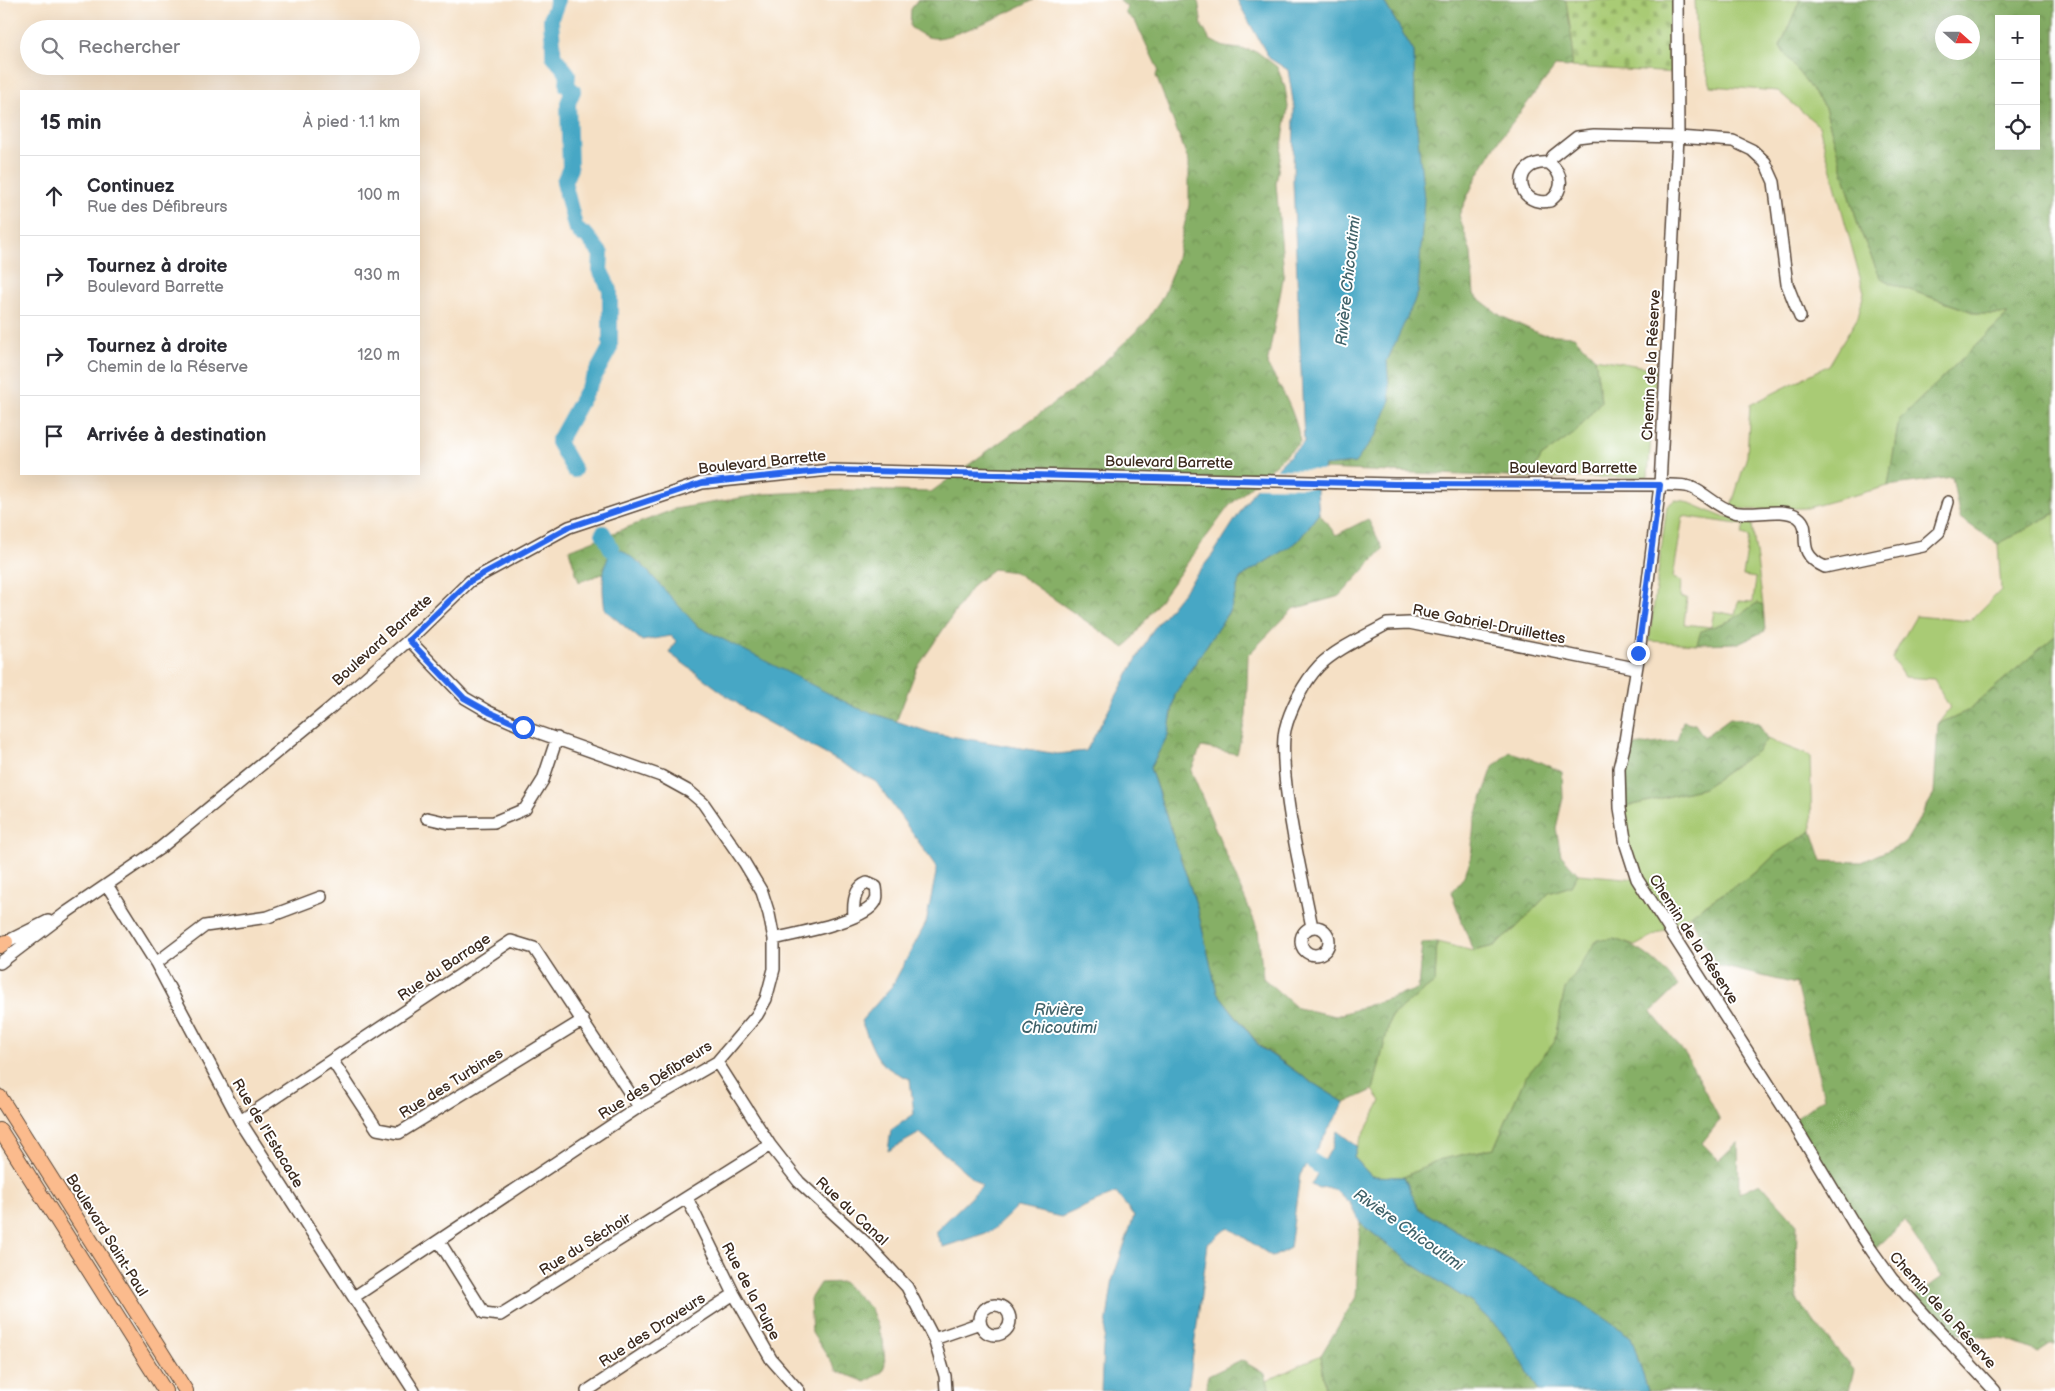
<!DOCTYPE html>
<html lang="fr">
<head>
<meta charset="utf-8">
<style>
	body { margin:0; font-family:"Balsamiq Sans",sans-serif; background:#f2f2f3; color:#2b2b33 }
	.controls { position:absolute; right:15px; top:15px; display:grid; overflow:hidden; border-radius:0px; box-shadow:0 5px 20px #0002 }
	.controls button { width:45px; height:45px; display:grid; place-items:center; padding:0; border:0; border-bottom:1px solid #e1e1e2; background:#fff; color:#2b2b33; font:25px sans-serif }
	.compass { position:absolute; left:1935px; top:15px; width:45px; height:45px; border-radius:50%; background:#fff; box-shadow:0 5px 20px #0002; rotate:111deg }
	.stop { position:absolute; width:15px; height:15px; margin:-11px; border:4px solid #2563eb; border-radius:50%; background:#fff }
	.stop.end { background:#2563eb; border-color:#fff; box-shadow:0 1px 5px #0008 }
	.list { margin:0; padding:0; list-style:none }
	h2 { display:flex; justify-content:space-between; align-items:center; height:65px; margin:0; padding:0 20px; font-size:21px }
	h2 small { font-size:16px; font-weight:400; color:#7c7c81 }
	.list li { display:grid; grid-template-columns:32px 1fr auto; gap:15px; align-items:center; box-sizing:border-box; height:80px; padding:0 20px; border-top:1px solid #e1e1e2 }
	.list b { display:block; font-size:19px; white-space:nowrap }
	.list p { margin:0; font-size:16px; white-space:nowrap; color:#7c7c81 }
	.list em { font-size:16px; font-style:normal; color:#7c7c81 }
	.icon { flex:none; width:28px; height:28px; fill:none; stroke:currentColor; stroke-width:2; stroke-linecap:round; stroke-linejoin:round }
	.map { position:relative; flex:none; width:2055px; height:1391px; overflow:hidden }
	.search { position:absolute; background:#fff; box-shadow:0 5px 20px #0002; left:20px; top:20px; width:400px; height:55px; display:flex; align-items:center; gap:12px; box-sizing:border-box; padding:0 18px; border-radius:28px; color:#7c7c81; font-size:19px }
	.panel { position:absolute; background:#fff; box-shadow:0 5px 20px #0002; left:20px; top:90px; width:400px; height:385px; border-radius:0px }
	.map>svg:first-child { display:block }
	.green { fill:#a9cb74; stroke:#727a49; fill-rule:evenodd }
	.forest { fill:url(#forest-crowns); stroke:#606c42; fill-rule:evenodd }
	.cemetery { fill:url(#cemetery-stones); stroke:#727a49 }
	.water { fill:#46a7c5; stroke:#406872 }
	.pier { fill:#f5e0c5 }
	.lines { fill:none; stroke-linecap:round; stroke-linejoin:round }
	.river { stroke:#46a7c5; stroke-width:16 }
	.minor-casing { stroke:#574537; stroke-width:14 }
	.major-casing { stroke:#574537; stroke-width:16 }
	.minor { stroke:#fff; stroke-width:11 }
	.major { stroke:#fbbb8d; stroke-width:14 }
	.route { stroke:#2563eb; stroke-width:6 }
	.labels { text-anchor:middle; stroke-width:4; stroke-linejoin:round; paint-order:stroke }
	.street-label { font-size:15px; fill:#3b2a1e; stroke:#fff }
	.water-label { font-size:16px; font-style:italic; fill:#406269; stroke:#fff }
</style>
</head>
<body>
<div class="map">
<svg width="2055" height="1391" viewBox="0 0 2055 1391">
	<defs>
		<pattern id="forest-crowns" width="20" height="18" patternUnits="userSpaceOnUse" patternTransform="scale(1.25)"><rect width="20" height="18" fill="#86af66"/><path d="M2 6a3 3 0 1 1 6 0M12 15a3 3 0 1 1 6 0" fill="none" stroke="#6f8f53"/></pattern>
		<pattern id="cemetery-stones" width="16" height="16" patternUnits="userSpaceOnUse" patternTransform="scale(1.25)"><rect width="16" height="16" fill="#a9cb74"/><path d="M2 7V4a2 2 0 0 1 4 0v3zM10 15v-3a2 2 0 0 1 4 0v3z" fill="#92ae64"/></pattern>
	</defs>
	<rect width="100%" height="100%" fill="#fff"/>
	<filter id="ink" filterUnits="userSpaceOnUse"><feTurbulence type="fractalNoise" baseFrequency=".02" numOctaves="2"/><feDisplacementMap in="SourceGraphic" scale="10" xChannelSelector="R" yChannelSelector="G"/><feConvolveMatrix kernelMatrix="1 2 1 2 8 2 1 2 1" color-interpolation-filters="sRGB"/></filter>
	<filter id="wash" filterUnits="userSpaceOnUse"><feTurbulence type="fractalNoise" baseFrequency=".0096" numOctaves="4" result="noise"/><feDisplacementMap in="SourceGraphic" scale="20" xChannelSelector="R" yChannelSelector="G"/><feGaussianBlur stdDeviation="1.12" result="paint"/><feColorMatrix in="noise" values="0 0 0 0 0 0 0 0 0 0 0 0 0 0 0 0 0 1.4 0 .05"/><feComposite in="paint" operator="in"/></filter>
	<g filter="url(#wash)">
		<rect width="100%" height="100%" fill="#f5e0c5"/>
		<!-- green -->
		<path class="green" d="M 1695,0 L 1800,0 L 1780,47 L 1825,108 L 1859,228 L 1880,277 L 1890,283 L 1978,314 L 2008,314 L 1899,420 L 1888,486 L 1807,508 L 1750,510 L 1731,507 L 1747,456 L 1750,405 L 1829,365 L 1858,317 L 1864,292 L 1819,126 L 1778,91 L 1711,86 L 1697,40 Z
			M 1595,358 L 1656,369 L 1648,477 L 1531,478 L 1541,457 L 1575,433 L 1601,401 Z
			M 1675,500 L 1685,501 L 1723,517 L 1751,517 L 1763,605 L 1757,603 L 1732,620 L 1701,631 L 1697,644 L 1649,641 L 1667,506 ZM 1683,516 L 1744,525 L 1742,535 L 1749,537 L 1743,576 L 1756,578 L 1753,602 L 1738,601 L 1735,615 L 1714,611 L 1711,627 L 1684,624 L 1687,598 L 1680,597 L 1681,581 L 1673,578 Z
			M 2055,513 L 2055,636 L 1967,711 L 1938,724 L 1950,708 L 1934,679 L 1904,677 L 1892,658 L 1916,616 L 1970,621 L 2001,590 L 1998,544 Z
			M 1767,739 L 1810,756 L 1812,831 L 1778,852 L 1759,870 L 1690,915 L 1635,946 L 1614,939 L 1565,989 L 1554,1043 L 1525,1078 L 1494,1148 L 1438,1160 L 1404,1177 L 1371,1176 L 1354,1157 L 1357,1146 L 1381,1101 L 1373,1090 L 1391,1016 L 1435,982 L 1437,942 L 1473,951 L 1494,946 L 1516,928 L 1549,893 L 1571,886 L 1578,874 L 1637,879 L 1620,808 L 1704,788 L 1757,751 Z
			M 1321,1355 L 1325,1391 L 1270,1391 L 1267,1381 Z"/>
		<!-- forest -->
		<path class="forest" d="M 918,0 L 1034,0 C 1017,9 952,39 935,38 C 925,38 918,32 910,27 L 911,9 Z
			M 1119,0 L 1198,0 L 1202,26 L 1210,40 L 1224,47 L 1256,51 L 1277,67 L 1285,87 L 1288,107 L 1276,184 L 1284,274 L 1267,365 C 1282,389 1296,413 1300,442 L 1229,506 L 1125,648 L 1015,572 L 993,569 L 974,584 L 917,668 L 896,722 L 850,706 L 695,626 L 639,561 L 579,582 L 569,550 L 675,509 L 764,494 L 846,490 L 931,492 L 1082,383 L 1147,321 L 1164,294 L 1176,262 L 1189,205 L 1189,162 L 1156,76 L 1158,69 L 1135,21 L 1125,13 L 1127,7 Z
			M 1383,0 L 1566,0 L 1573,47 L 1571,67 L 1556,66 L 1501,137 L 1477,176 L 1459,215 L 1471,253 L 1474,295 L 1501,316 L 1540,334 L 1574,336 L 1595,358 L 1601,401 L 1575,433 L 1541,457 L 1531,478 L 1323,469 L 1324,466 L 1355,463 L 1390,400 L 1386,361 L 1418,293 L 1414,52 Z
			M 1800,0 L 2055,0 L 2055,513 L 1998,544 L 1960,518 L 1952,477 L 1888,486 L 1899,420 L 2008,314 L 1979,314 L 1890,283 L 1880,277 L 1859,228 L 1825,108 L 1780,47 ZM 1999,19 L 2036,19 L 2036,146 L 1999,146 ZM 1942,22 L 1972,22 L 1972,52 L 1942,52 Z
			M 1319,513 L 1336,535 L 1368,519 L 1383,549 L 1340,596 L 1293,609 L 1248,655 L 1246,716 L 1237,754 L 1201,747 L 1191,771 L 1258,930 L 1263,978 L 1297,1008 L 1336,1016 L 1418,989 L 1422,943 L 1437,942 L 1435,982 L 1391,1016 L 1373,1090 L 1345,1103 L 1308,1080 L 1260,1046 L 1217,992 L 1197,907 L 1150,768 L 1168,735 L 1175,694 L 1231,608 L 1240,578 L 1298,541 Z
			M 1757,603 L 1763,605 L 1765,631 L 1739,643 L 1697,644 L 1701,631 L 1732,620 Z
			M 2055,636 L 2055,1344 L 2050,1344 L 2038,1352 L 2008,1340 L 1939,1330 L 1911,1299 L 1942,1277 L 1904,1221 L 1872,1251 L 1792,1121 L 1824,1097 L 1796,984 L 1716,965 L 1690,915 L 1759,870 L 1778,852 L 1812,831 L 1822,861 L 1861,862 L 1905,843 L 1934,794 L 1938,724 L 1967,711 Z
			M 1730,718 L 1758,722 L 1767,739 L 1757,751 L 1704,788 L 1620,808 L 1624,747 L 1677,741 L 1683,721 L 1695,724 L 1704,737 Z
			M 1510,752 L 1541,762 L 1562,772 L 1563,798 L 1556,828 L 1561,855 L 1578,874 L 1571,886 L 1549,893 L 1516,928 L 1494,946 L 1473,951 L 1451,892 L 1463,878 L 1471,859 L 1474,822 L 1493,767 Z
			M 1614,939 C 1645,949 1657,962 1678,986 L 1651,1012 L 1686,1055 L 1720,1120 L 1702,1143 L 1719,1160 L 1738,1142 L 1739,1193 L 1760,1183 L 1797,1224 L 1796,1269 L 1798,1302 L 1854,1370 L 1849,1391 L 1648,1391 L 1631,1337 L 1510,1260 L 1472,1241 L 1419,1209 L 1404,1177 L 1438,1160 L 1494,1148 L 1525,1078 L 1554,1043 L 1565,989 L 1597,940 Z
			M 1360,1223 L 1408,1261 L 1472,1303 L 1501,1331 L 1515,1350 L 1539,1391 L 1325,1391 L 1321,1355 L 1356,1297 Z
			M 843,1282 L 871,1309 L 883,1340 L 885,1364 L 882,1372 L 866,1382 L 837,1371 L 812,1333 L 810,1299 L 820,1283 Z
			M 1241,1360 L 1265,1374 L 1270,1391 L 1206,1391 L 1208,1376 Z"/>
		<!-- cemetery -->
		<path class="cemetery" d="M 1566,0 L 1677,0 L 1678,73 L 1571,67 L 1573,47 Z"/>
		<!-- water -->
		<path class="water" d="M 1237,0 L 1383,0 L 1414,52 L 1415,107 L 1424,199 L 1418,293 L 1387,361 L 1390,400 L 1378,432 L 1355,463 L 1324,466 L 1317,491 L 1319,513 L 1298,541 L 1240,578 L 1231,608 L 1175,694 L 1168,735 L 1150,768 L 1197,907 L 1217,992 L 1260,1047 L 1308,1080 L 1345,1103 L 1300,1175 L 1290,1248 L 1273,1257 L 1228,1227 L 1208,1244 L 1188,1391 L 1101,1391 L 1103,1347 L 1113,1278 L 1134,1216 L 1116,1193 L 1061,1217 L 1017,1207 L 992,1231 L 943,1247 L 935,1232 L 982,1186 L 920,1133 L 888,1151 L 891,1130 L 914,1114 L 910,1079 C 874,1065 876,1054 861,1021 L 892,986 L 926,923 L 937,868 L 876,782 L 749,712 L 669,653 L 676,641 L 671,636 L 642,641 L 605,610 C 602,591 601,567 612,550 L 622,550 L 643,566 L 697,626 L 857,708 L 932,733 L 1057,754 L 1086,751 L 1152,631 L 1213,554 L 1255,489 L 1304,442 L 1293,182 L 1294,107 L 1288,70 L 1269,58 Z
			M 1337,1131 L 1357,1146 L 1354,1157 L 1371,1176 L 1404,1177 L 1419,1209 L 1472,1241 L 1510,1260 L 1583,1304 L 1631,1337 L 1648,1391 L 1539,1391 L 1515,1350 L 1501,1331 L 1472,1303 L 1408,1261 L 1360,1223 L 1350,1203 L 1335,1190 L 1327,1187 L 1319,1188 L 1311,1185 L 1332,1147 Z"/>
		<!-- pier -->
		<path class="pier" d="M 1273,469 L 1325,470 L 1320,488 L 1254,487 Z"/>
		<g class="lines">
			<!-- river -->
			<path class="river" d="M 557,0 C 557,7 552,12 551,19 C 551,31 554,42 553,55 L 568,74 L 567,86 L 573,91 L 568,103 L 570,168 L 564,182 L 575,226 L 582,235 L 586,235 L 601,254 L 600,270 L 610,290 L 610,348 L 558,442 L 574,470
				M 603,533 L 612,550
				M 1292,1147 L 1338,1179"/>
		</g>
	</g>
	<g filter="url(#ink)">
		<g class="lines">
			<defs>
				<path id="minor" d="M 1677,0 L 1678,137 L 1660,485 L 1639,653 L 1624,747 L 1619,768 L 1620,808 L 1626,845 L 1637,879 L 1792,1121 L 1854,1224 L 1872,1251 L 1892,1279 L 1995,1391
					M 1549,163 C 1564,174 1564,190 1550,201 C 1514,208 1511,159 1549,163 L 1553,156 L 1577,137 L 1594,135 L 1678,137 L 1733,141 L 1752,150 L 1765,162 L 1774,182 L 1787,284 L 1800,317
					M 427,818 L 449,823 L 494,822 L 525,809 L 543,780 L 557,738
					M 107,885 L 156,963 L 240,1121 L 414,1391
					M1301 941a14 14 0 1 1 28 0a14 14 0 1 1-28 0Z
					M 1312,927 C 1302,877 1290,827 1285,776 C 1284,761 1282,745 1285,730 C 1290,709 1304,682 1319,666 C 1336,649 1366,636 1387,624 L 1409,623 L 1635,668
					M 774,939 C 798,933 858,922 873,905 C 878,900 877,894 876,887 L 867,883 C 854,888 853,905 854,917
					M 6,942 L 48,921
					M 0,963 L 67,912 L 159,849 L 328,710 L 409,640 L 470,581 L 569,527 L 702,483 L 830,470 L 1394,484 L 1660,485 C 1669,485 1682,484 1690,487 C 1706,493 1716,507 1734,512 C 1752,517 1782,506 1798,517 C 1815,529 1791,552 1825,567 L 1923,546 L 1939,532 L 1948,502
					M 156,963 L 205,926 L 268,917 L 321,897
					M 332,1060 L 377,1129 L 399,1133 L 583,1020
					M 717,1062 L 770,1145 L 799,1182 L 867,1244 L 907,1287 L 934,1339 L 945,1376 L 946,1391
					M 240,1121 L 511,941 L 534,948 L 639,1107
					M 687,1198 L 734,1294 L 771,1359 L 799,1391
					M 439,1241 L 484,1313 L 500,1315 L 770,1145
					M 354,1297 L 639,1107 L 717,1062 L 757,1015 L 766,999 L 774,969 L 774,939 L 769,914 L 762,892 L 744,862 L 703,803 L 690,792 L 661,776 L 523,727 L 489,712 L 465,698 L 409,640
					M980 1320a15 15 0 1 1 30 0a15 15 0 1 1-30 0Z
					M 934,1339 L 980,1323
					M 587,1391 L 734,1294"/>
				<path id="major" d="M 0,946 L 6,942
					M 0,1097 L 186,1391
					M 0,1130 L 165,1391"/>
			</defs>
			<!-- minor casing -->
			<use href="#minor" class="minor-casing"/>
			<!-- major casing -->
			<use href="#major" class="major-casing"/>
			<!-- minor -->
			<use href="#minor" class="minor"/>
			<!-- major -->
			<use href="#major" class="major"/>
		</g>
	</g>
	<g class="lines" filter="url(#ink)">
		<!-- route -->
		<path class="route" d="M 523,727 L 489,712 L 464,698 L 409,640 L 470,581 L 569,527 L 702,483 L 830,470 L 1394,484 L 1660,485 L 1638,653"/>
	</g>
	<g class="labels">
		<!-- street labels -->
		<g class="street-label">
			<text transform="translate(1651 365) rotate(-87)" y="5">Chemin de la Réserve</text>
			<text transform="translate(762 462) rotate(-6)" y="5">Boulevard Barrette</text>
			<text transform="translate(1169 462) rotate(1)" y="5">Boulevard Barrette</text>
			<text x="1573" y="473">Boulevard Barrette</text>
			<text transform="translate(1489 624) rotate(11)" y="5">Rue Gabriel-Druillettes</text>
			<text transform="translate(382 640) rotate(-42)" y="5">Boulevard Barrette</text>
			<text transform="translate(1694 939) rotate(57)" y="5">Chemin de la Réserve</text>
			<text transform="translate(444 967) rotate(-34)" y="5">Rue du Barrage</text>
			<text transform="translate(655 1080) rotate(-33)" y="5">Rue des Défibreurs</text>
			<text transform="translate(451 1083) rotate(-32)" y="5">Rue des Turbines</text>
			<text transform="translate(268 1133) rotate(59)" y="5">Rue de l'Estacade</text>
			<text transform="translate(852 1211) rotate(43)" y="5">Rue du Canal</text>
			<text transform="translate(107 1235) rotate(58)" y="5">Boulevard Saint-Paul</text>
			<text transform="translate(585 1244) rotate(-32)" y="5">Rue du Séchoir</text>
			<text transform="translate(751 1291) rotate(62)" y="5">Rue de la Pulpe</text>
			<text transform="translate(1943 1310) rotate(48)" y="5">Chemin de la Réserve</text>
			<text transform="translate(652 1330) rotate(-33)" y="5">Rue des Draveurs</text>
		</g>
		<!-- water labels -->
		<g class="water-label">
			<text transform="translate(1347 281) rotate(-84)" y="6">Rivière Chicoutimi</text>
			<text x="1059" y="1015">Rivière<tspan x="1059" dy="18">Chicoutimi</tspan></text>
			<text transform="translate(1409 1229) rotate(35)" y="6">Rivière Chicoutimi</text>
		</g>
	</g>
</svg>
<div class="controls">
<button>+</button>
<button>−</button>
<button><svg class="icon" aria-label="locate" viewBox="0 0 24 24"><circle cx="12" cy="12" r="6"/><path d="M12 2v4M12 18v4M2 12h4M18 12h4"/></svg></button>
</div>
<svg class="compass" viewBox="-18 -18 36 36"><path d="M0-13l5 13h-10z" fill="#e53935"/><path d="M0 13l5-13h-10z" fill="#7c7c81"/></svg>
<div class="stop" style="left:523px;top:727px"></div>
<div class="stop end" style="left:1638px;top:653px"></div>
<div class="search"><svg class="icon" aria-label="search" viewBox="0 0 24 24"><circle cx="10" cy="10" r="6"/><path d="M15 15l6 6"/></svg>Rechercher</div>
<section class="panel">
<h2>15 min<small>À pied · 1.1 km</small></h2>
<ul class="list">
<li><svg class="icon" aria-label="ahead" viewBox="0 0 24 24"><path d="M12 20V5M6 11l6-6 6 6"/></svg><div><b>Continuez</b><p>Rue des Défibreurs</p></div><em>100 m</em></li>
<li><svg class="icon" aria-label="right" viewBox="0 0 24 24"><path d="M7 20v-9h11M14 6l5 5-5 5"/></svg><div><b>Tournez à droite</b><p>Boulevard Barrette</p></div><em>930 m</em></li>
<li><svg class="icon" aria-label="right" viewBox="0 0 24 24"><path d="M7 20v-9h11M14 6l5 5-5 5"/></svg><div><b>Tournez à droite</b><p>Chemin de la Réserve</p></div><em>120 m</em></li>
<li><svg class="icon" aria-label="arrive" viewBox="0 0 24 24"><path d="M6 21V4h12l-3 4 3 4H6"/></svg><div><b>Arrivée à destination</b></div></li>
</ul>
</section>
</div>
</body>
</html>
